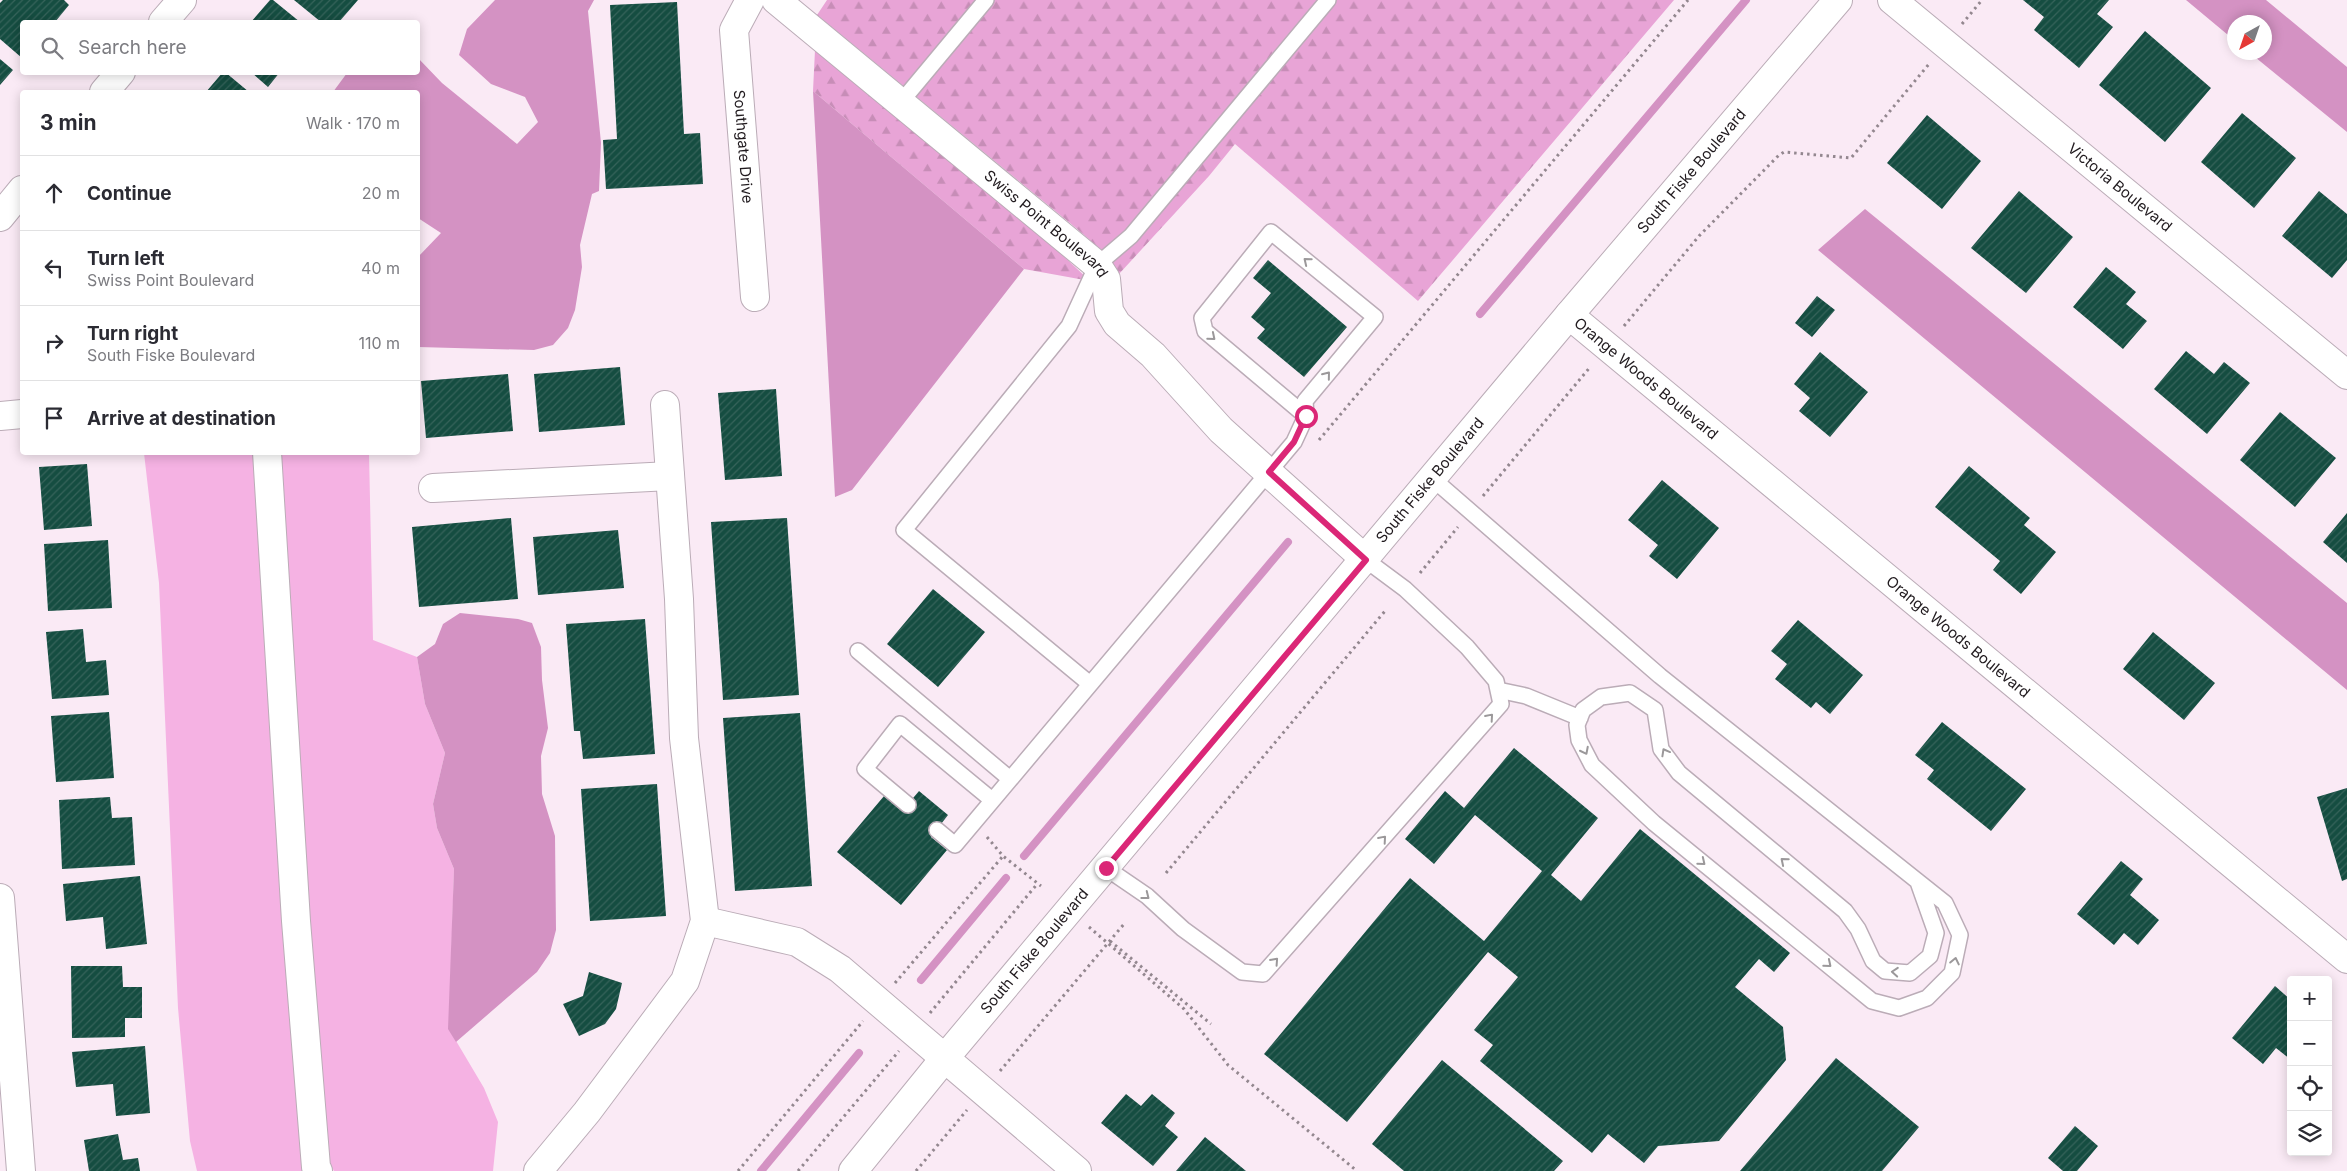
<!DOCTYPE html>
<html lang="en">
<head>
<meta charset="utf-8">
<style>
	body { margin:0; font-family:Inter,sans-serif; background:#f7f7f7; color:#2b2b33 }
	.controls { position:absolute; right:15px; bottom:15px; display:grid; overflow:hidden; border-radius:5px; box-shadow:0 2px 12px #0003 }
	.controls button { width:45px; height:45px; display:grid; place-items:center; padding:0; border:0; border-bottom:1px solid #e1e1e2; background:#fff; color:#2b2b33; font:25px sans-serif }
	.compass { position:absolute; left:2227px; top:15px; width:45px; height:45px; border-radius:50%; background:#fff; box-shadow:0 2px 12px #0003; rotate:220deg }
	.stop { position:absolute; width:15px; height:15px; margin:-11px; border:4px solid #db2777; border-radius:50%; background:#fff }
	.stop.end { background:#db2777; border-color:#fff; box-shadow:0 1px 5px #0008 }
	.list { margin:0; padding:0; list-style:none }
	h2 { display:flex; justify-content:space-between; align-items:center; height:65px; margin:0; padding:0 20px; font-size:21px }
	h2 small { font-size:16px; font-weight:400; color:#7c7c81 }
	.list li { display:grid; grid-template-columns:32px 1fr auto; gap:15px; align-items:center; box-sizing:border-box; height:75px; padding:0 20px; border-top:1px solid #e1e1e2 }
	.list b { display:block; font-size:19px; white-space:nowrap }
	.list p { margin:0; font-size:16px; white-space:nowrap; color:#7c7c81 }
	.list em { font-size:16px; font-style:normal; color:#7c7c81 }
	.icon { flex:none; width:28px; height:28px; fill:none; stroke:currentColor; stroke-width:2; stroke-linecap:round; stroke-linejoin:round }
	.map { position:relative; flex:none; width:2347px; height:1171px; overflow:hidden }
	.search { position:absolute; background:#fff; box-shadow:0 2px 12px #0003; left:20px; top:20px; width:400px; height:55px; display:flex; align-items:center; gap:12px; box-sizing:border-box; padding:0 18px; border-radius:5px; color:#7c7c81; font-size:19px }
	.panel { position:absolute; background:#fff; box-shadow:0 2px 12px #0003; left:20px; top:90px; width:400px; height:365px; border-radius:5px }
	.map>svg:first-child { display:block }
	.grass { fill:#f5b2e3 }
	.forest { fill:url(#forest-firs) }
	.water { fill:#d492c3 }
	.lines { fill:none; stroke-linecap:round; stroke-linejoin:round }
	.stream { stroke:#d492c3; stroke-width:8 }
	.building { fill:url(#building-hatch) }
	.service-casing { stroke:#bbacb7; stroke-width:18 }
	.minor-casing { stroke:#bbacb7; stroke-width:30 }
	.secondary-casing { stroke:#bbacb7; stroke-width:30 }
	.path { stroke:#93878f; stroke-width:3; stroke-dasharray:2.5 4; stroke-linecap:butt }
	.service { stroke:#fff; stroke-width:15 }
	.minor { stroke:#fff; stroke-width:28 }
	.secondary { stroke:#fff; stroke-width:28 }
	.oneway { stroke:#9b989a }
	.route { stroke:#db2777; stroke-width:6 }
	.labels { text-anchor:middle; stroke-width:5; stroke-linejoin:round; paint-order:stroke }
	.street-label { font-size:15px; fill:#201a1e; stroke:#faeaf5 }
</style>
</head>
<body>
<div class="map">
<svg width="2347" height="1171" viewBox="0 0 2347 1171">
	<defs>
		<pattern id="forest-firs" width="22" height="20" patternUnits="userSpaceOnUse" patternTransform="scale(1.25)"><rect width="22" height="20" fill="#e8a4d6"/><path d="M5 1l3.5 6h-7zM16 11l3.5 6h-7z" fill="#c78db7"/></pattern>
		<pattern id="building-hatch" width="6" height="6" patternUnits="userSpaceOnUse" patternTransform="scale(1.25)"><rect width="6" height="6" fill="#154d41"/><path d="M-1 1l2-2M0 6l6-6M5 7l2-2" fill="none" stroke="#36635a"/></pattern>
	</defs>
	<rect width="100%" height="100%" fill="#faeaf5"/>
	<!-- grass -->
	<path class="grass" d="M 144,453 L 254,453 L 283,924 L 303,1171 L 197,1171 L 190,1141 L 178,1008 L 159,583 Z
		M 281,453 L 369,453 L 373,640 L 417,657 L 425,704 L 445,753 L 433,804 L 437,828 L 454,869 L 449,1029 L 484,1088 L 498,1122 L 493,1171 L 334,1171 L 329,1162 L 310,919 Z"/>
	<!-- forest -->
	<path class="forest" d="M 827,0 L 1674,0 L 1418,301 L 1235,144 L 1209,176 L 1119,274 L 1106,254 L 1076,228 L 817,15 Z
		M 815,50 L 1057,250 L 1090,281 L 1024,269 L 813,91 Z"/>
	<!-- water -->
	<path class="water" d="M 495,0 L 594,0 L 588,11 L 601,143 L 599,191 L 592,194 L 580,245 L 582,267 L 575,310 L 568,328 L 553,345 L 534,350 L 418,347 L 418,257 L 441,233 L 418,218 L 418,92 L 333,92 L 347,73 L 418,72 L 418,58 L 442,83 L 517,144 L 538,122 L 525,97 L 491,84 L 459,55 L 467,29 Z
		M 2186,0 L 2266,0 L 2347,67 L 2347,132 L 2250,53 L 2264,52 L 2264,22 L 2234,22 L 2234,40 Z
		M 813,91 L 1024,269 L 852,490 L 835,497 Z
		M 1865,209 L 2347,603 L 2347,690 L 1818,250 Z
		M 460,613 L 518,619 L 532,623 L 541,647 L 542,680 L 548,728 L 541,756 L 542,794 L 555,836 L 556,930 L 550,953 L 537,972 L 456,1042 L 448,1029 L 454,869 L 437,828 L 433,804 L 445,753 L 425,704 L 417,657 L 435,644 L 443,624 Z"/>
	<g class="lines">
		<!-- stream -->
		<path class="stream" d="M 1480,314 L 1746,0
			M 1024,856 L 1288,542
			M 921,980 L 1006,878
			M 761,1171 L 859,1053"/>
	</g>
	<!-- building -->
	<path class="building" d="M 3,0 L 64,0 L 69,5 L 55,22 L 22,22 L 22,58 L 0,39 L 0,3 Z
		M 270,0 L 273,0 L 300,22 L 251,22 Z
		M 294,0 L 358,0 L 339,22 L 321,22 Z
		M 2023,0 L 2109,0 L 2097,14 L 2113,27 L 2079,68 L 2034,30 L 2044,17 Z
		M 677,2 L 684,134 L 700,133 L 703,184 L 606,189 L 603,140 L 617,139 L 610,5 Z
		M 2145,31 L 2211,88 L 2165,142 L 2099,85 Z
		M 0,59 L 13,70 L 0,85 Z
		M 223,72 L 225,72 L 249,92 L 206,92 Z
		M 251,72 L 280,72 L 268,87 Z
		M 2242,113 L 2296,158 L 2254,208 L 2201,162 Z
		M 1927,115 L 1981,161 L 1942,209 L 1887,163 Z
		M 2019,191 L 2073,237 L 2026,293 L 1971,248 Z
		M 2319,191 L 2347,214 L 2347,260 L 2332,278 L 2282,236 Z
		M 1268,260 L 1347,327 L 1304,377 L 1257,338 L 1265,329 L 1251,317 L 1271,293 L 1253,278 Z
		M 2106,267 L 2136,292 L 2126,304 L 2147,321 L 2123,349 L 2073,307 Z
		M 1817,296 L 1835,310 L 1812,337 L 1795,323 Z
		M 2186,351 L 2214,374 L 2224,362 L 2250,383 L 2207,434 L 2154,389 Z
		M 1820,352 L 1868,392 L 1830,437 L 1799,411 L 1810,398 L 1794,384 Z
		M 620,367 L 625,425 L 539,432 L 534,374 Z
		M 508,374 L 513,431 L 426,438 L 421,381 Z
		M 776,389 L 782,476 L 725,480 L 718,393 Z
		M 2280,412 L 2336,458 L 2295,507 L 2240,460 Z
		M 87,464 L 92,526 L 44,530 L 39,467 Z
		M 1969,466 L 2030,518 L 2024,525 L 2056,552 L 2021,594 L 1993,570 L 2000,561 L 1935,507 Z
		M 1662,480 L 1719,528 L 1677,579 L 1649,556 L 1658,545 L 1628,520 Z
		M 2347,513 L 2347,563 L 2323,542 Z
		M 511,518 L 518,599 L 419,607 L 412,527 Z
		M 787,518 L 799,695 L 723,700 L 711,522 Z
		M 618,530 L 624,588 L 538,595 L 533,537 Z
		M 108,540 L 112,608 L 48,611 L 44,544 Z
		M 933,589 L 985,632 L 938,687 L 887,644 Z
		M 645,619 L 655,754 L 583,759 L 580,731 L 574,731 L 566,624 Z
		M 1798,620 L 1863,675 L 1830,714 L 1816,702 L 1811,708 L 1775,679 L 1787,664 L 1771,651 Z
		M 83,629 L 86,662 L 106,660 L 109,695 L 52,699 L 46,632 Z
		M 2153,632 L 2215,683 L 2184,720 L 2123,669 Z
		M 109,712 L 114,778 L 56,782 L 51,716 Z
		M 800,713 L 812,886 L 735,891 L 723,718 Z
		M 1942,722 L 2026,789 L 1991,831 L 1927,779 L 1934,770 L 1915,755 Z
		M 1514,748 L 1598,818 L 1551,875 L 1581,901 L 1640,829 L 1790,953 L 1774,972 L 1759,959 L 1735,987 L 1783,1027 L 1786,1060 L 1719,1141 L 1658,1146 L 1644,1163 L 1608,1134 L 1592,1153 L 1480,1061 L 1493,1045 L 1474,1030 L 1518,977 L 1488,952 L 1347,1122 L 1264,1054 L 1410,878 L 1484,941 L 1542,871 L 1475,815 L 1434,864 L 1405,839 L 1445,791 L 1464,808 Z
		M 657,784 L 666,916 L 590,921 L 581,789 Z
		M 2347,788 L 2347,879 L 2342,881 L 2317,797 Z
		M 919,791 L 948,815 L 931,837 L 947,850 L 901,905 L 837,852 L 884,796 L 902,811 Z
		M 110,797 L 112,818 L 132,817 L 135,865 L 62,869 L 59,800 Z
		M 2121,861 L 2143,879 L 2130,895 L 2159,920 L 2138,945 L 2124,933 L 2114,945 L 2077,914 Z
		M 140,876 L 147,944 L 106,949 L 103,917 L 66,921 L 63,884 Z
		M 71,966 L 122,966 L 123,987 L 142,987 L 142,1018 L 125,1018 L 125,1037 L 72,1038 Z
		M 589,972 L 622,983 L 616,1009 L 605,1024 L 579,1036 L 563,1004 L 583,996 Z
		M 2275,986 L 2291,1000 L 2291,1060 L 2276,1048 L 2263,1064 L 2232,1038 Z
		M 145,1046 L 150,1113 L 116,1116 L 113,1084 L 76,1087 L 72,1052 Z
		M 1836,1058 L 1919,1127 L 1882,1171 L 1740,1171 Z
		M 1442,1060 L 1563,1161 L 1554,1171 L 1404,1171 L 1372,1144 Z
		M 1126,1094 L 1141,1106 L 1152,1094 L 1175,1113 L 1165,1126 L 1178,1137 L 1153,1166 L 1101,1123 Z
		M 2075,1126 L 2098,1146 L 2077,1171 L 2063,1171 L 2048,1158 Z
		M 118,1134 L 123,1160 L 138,1158 L 140,1171 L 89,1171 L 84,1140 Z
		M 1205,1137 L 1246,1171 L 1176,1171 Z"/>
	<g class="lines">
		<defs>
			<path id="service" d="M 901,102 L 986,0
				M 1433,479 L 1660,676 L 1945,903 L 1960,935 L 1952,973 L 1927,998 L 1899,1008 L 1872,1001 L 1654,823 L 1592,765 L 1579,740 L 1577,725 L 1583,710 L 1601,697 L 1630,693 L 1655,710 L 1661,749 L 1679,773 L 1845,911 L 1858,929 L 1873,961 L 1885,971 L 1910,973 L 1930,956 L 1936,933 L 1918,882
				M 858,651 L 1010,779
				M 1090,684 L 904,530 L 1069,326 L 1097,265 L 1131,236 L 1328,0
				M 1498,690 L 1526,696 L 1580,718
				M 908,805 L 865,769 L 900,724 L 992,800
				M 937,830 L 955,845 L 1294,442 L 1306,416 L 1305,401 L 1375,317 L 1271,232 L 1202,318 L 1205,331 L 1306,416
				M 1106,868 L 1147,896 L 1183,929 L 1242,972 L 1263,974 L 1501,704 L 1496,681 L 1467,647 L 1405,589 L 1366,560"/>
			<g id="minor">
				<path id="s1" d="M 750,0 L 734,30 L 755,297"/>
				<path id="s2" d="M 776,0 L 1097,265 L 1106,279 L 1109,311 L 1117,324 L 1153,355 L 1221,430 L 1366,560"/>
				<path id="s3" d="M 1892,0 L 2347,375"/>
				<path d="M 163,22 L 182,0"/>
				<path d="M 104,92 L 121,72"/>
				<path d="M 0,217 L 22,190"/>
				<path id="s4" d="M 1569,315 L 2347,959"/>
				<path d="M 0,416 L 22,414"/>
				<path d="M 267,452 L 296,921 L 316,1167 L 318,1171"/>
				<path d="M 433,488 L 670,476"/>
				<path d="M 0,898 L 21,1171"/>
				<path d="M 705,921 L 797,942 L 840,969 L 1077,1171"/>
				<path d="M 538,1171 L 587,1112 L 685,981 L 705,921 L 684,738 L 679,599 L 665,405"/>
			</g>
			<g id="secondary">
				<path id="s5" d="M 853,1171 L 944,1059 L 1569,315 L 1838,0"/>
			</g>
		</defs>
		<!-- service casing -->
		<use href="#service" class="service-casing"/>
		<!-- minor casing -->
		<use href="#minor" class="minor-casing"/>
		<!-- secondary casing -->
		<use href="#secondary" class="secondary-casing"/>
		<!-- path -->
		<path class="path" d="M 1962,24 L 1982,0
			M 1624,326 L 1699,236 L 1779,155 L 1784,152 L 1851,158 L 1929,64
			M 1319,440 L 1688,0
			M 1483,496 L 1591,366
			M 1420,573 L 1458,527
			M 987,837 L 1003,856 L 1041,886
			M 1166,873 L 1385,611
			M 1089,927 L 1184,1009 L 1228,1065 L 1357,1171
			M 1110,941 L 1211,1024
			M 895,983 L 1003,856
			M 930,1013 L 1038,883
			M 1000,1071 L 1124,924
			M 738,1171 L 863,1021
			M 798,1171 L 899,1051
			M 916,1171 L 967,1110"/>
		<!-- service -->
		<use href="#service" class="service"/>
		<!-- minor -->
		<use href="#minor" class="minor"/>
		<!-- secondary -->
		<use href="#secondary" class="secondary"/>
	</g>
	<!-- one-way arrows -->
	<defs><path id="oneway-chevron" d="M-2-3.5L2.5 0L-2 3.5" fill="none" stroke-width="1.6" stroke-linecap="round" stroke-linejoin="round" transform="scale(1.25)"/></defs>
	<g class="oneway">
		<use href="#oneway-chevron" transform="translate(1307 261) rotate(-141)"/>
		<use href="#oneway-chevron" transform="translate(1212 337) rotate(40)"/>
		<use href="#oneway-chevron" transform="translate(1327 375) rotate(-51)"/>
		<use href="#oneway-chevron" transform="translate(1490 717) rotate(-49)"/>
		<use href="#oneway-chevron" transform="translate(1585 751) rotate(63)"/>
		<use href="#oneway-chevron" transform="translate(1665 752) rotate(-119)"/>
		<use href="#oneway-chevron" transform="translate(1383 839) rotate(-49)"/>
		<use href="#oneway-chevron" transform="translate(1784 861) rotate(-140)"/>
		<use href="#oneway-chevron" transform="translate(1702 862) rotate(39)"/>
		<use href="#oneway-chevron" transform="translate(1146 896) rotate(38)"/>
		<use href="#oneway-chevron" transform="translate(1275 961) rotate(-48)"/>
		<use href="#oneway-chevron" transform="translate(1955 961) rotate(-78)"/>
		<use href="#oneway-chevron" transform="translate(1828 964) rotate(40)"/>
		<use href="#oneway-chevron" transform="translate(1895 972) rotate(-176)"/>
	</g>
	<g class="lines">
		<!-- route -->
		<path class="route" d="M 1106,868 L 1366,560 L 1269,472 L 1294,442 L 1306,416"/>
	</g>
	<g class="labels">
		<!-- street labels -->
		<g class="street-label">
			<text dy="5" stroke="none"><textPath href="#s1" startOffset="151">Southgate Drive</textPath></text>
			<text dy="5" stroke="none"><textPath href="#s5" startOffset="1305">South Fiske Boulevard</textPath></text>
			<text dy="5" stroke="none"><textPath href="#s3" startOffset="295">Victoria Boulevard</textPath></text>
			<text dy="5" stroke="none"><textPath href="#s2" startOffset="351">Swiss Point Boulevard</textPath></text>
			<text dy="5" stroke="none"><textPath href="#s4" startOffset="100">Orange Woods Boulevard</textPath></text>
			<text dy="5" stroke="none"><textPath href="#s5" startOffset="900">South Fiske Boulevard</textPath></text>
			<text dy="5" stroke="none"><textPath href="#s4" startOffset="505">Orange Woods Boulevard</textPath></text>
			<text dy="5" stroke="none"><textPath href="#s5" startOffset="285">South Fiske Boulevard</textPath></text>
		</g>
	</g>
</svg>
<div class="controls">
<button>+</button>
<button>−</button>
<button><svg class="icon" aria-label="locate" viewBox="0 0 24 24"><circle cx="12" cy="12" r="6"/><path d="M12 2v4M12 18v4M2 12h4M18 12h4"/></svg></button>
<button><svg class="icon" aria-label="layers" viewBox="0 0 24 24"><path d="M12 4l9 5-9 5-9-5zM3 14l9 5 9-5"/></svg></button>
</div>
<svg class="compass" viewBox="-18 -18 36 36"><path d="M0-13l5 13h-10z" fill="#e53935"/><path d="M0 13l5-13h-10z" fill="#7c7c81"/></svg>
<div class="stop" style="left:1306px;top:416px"></div>
<div class="stop end" style="left:1106px;top:868px"></div>
<div class="search"><svg class="icon" aria-label="search" viewBox="0 0 24 24"><circle cx="10" cy="10" r="6"/><path d="M15 15l6 6"/></svg>Search here</div>
<section class="panel">
<h2>3 min<small>Walk · 170 m</small></h2>
<ul class="list">
<li><svg class="icon" aria-label="ahead" viewBox="0 0 24 24"><path d="M12 20V5M6 11l6-6 6 6"/></svg><div><b>Continue</b></div><em>20 m</em></li>
<li><svg class="icon" aria-label="left" viewBox="0 0 24 24"><path d="M17 20v-9H6M10 6l-5 5 5 5"/></svg><div><b>Turn left</b><p>Swiss Point Boulevard</p></div><em>40 m</em></li>
<li><svg class="icon" aria-label="right" viewBox="0 0 24 24"><path d="M7 20v-9h11M14 6l5 5-5 5"/></svg><div><b>Turn right</b><p>South Fiske Boulevard</p></div><em>110 m</em></li>
<li><svg class="icon" aria-label="arrive" viewBox="0 0 24 24"><path d="M6 21V4h12l-3 4 3 4H6"/></svg><div><b>Arrive at destination</b></div></li>
</ul>
</section>
</div>
</body>
</html>
